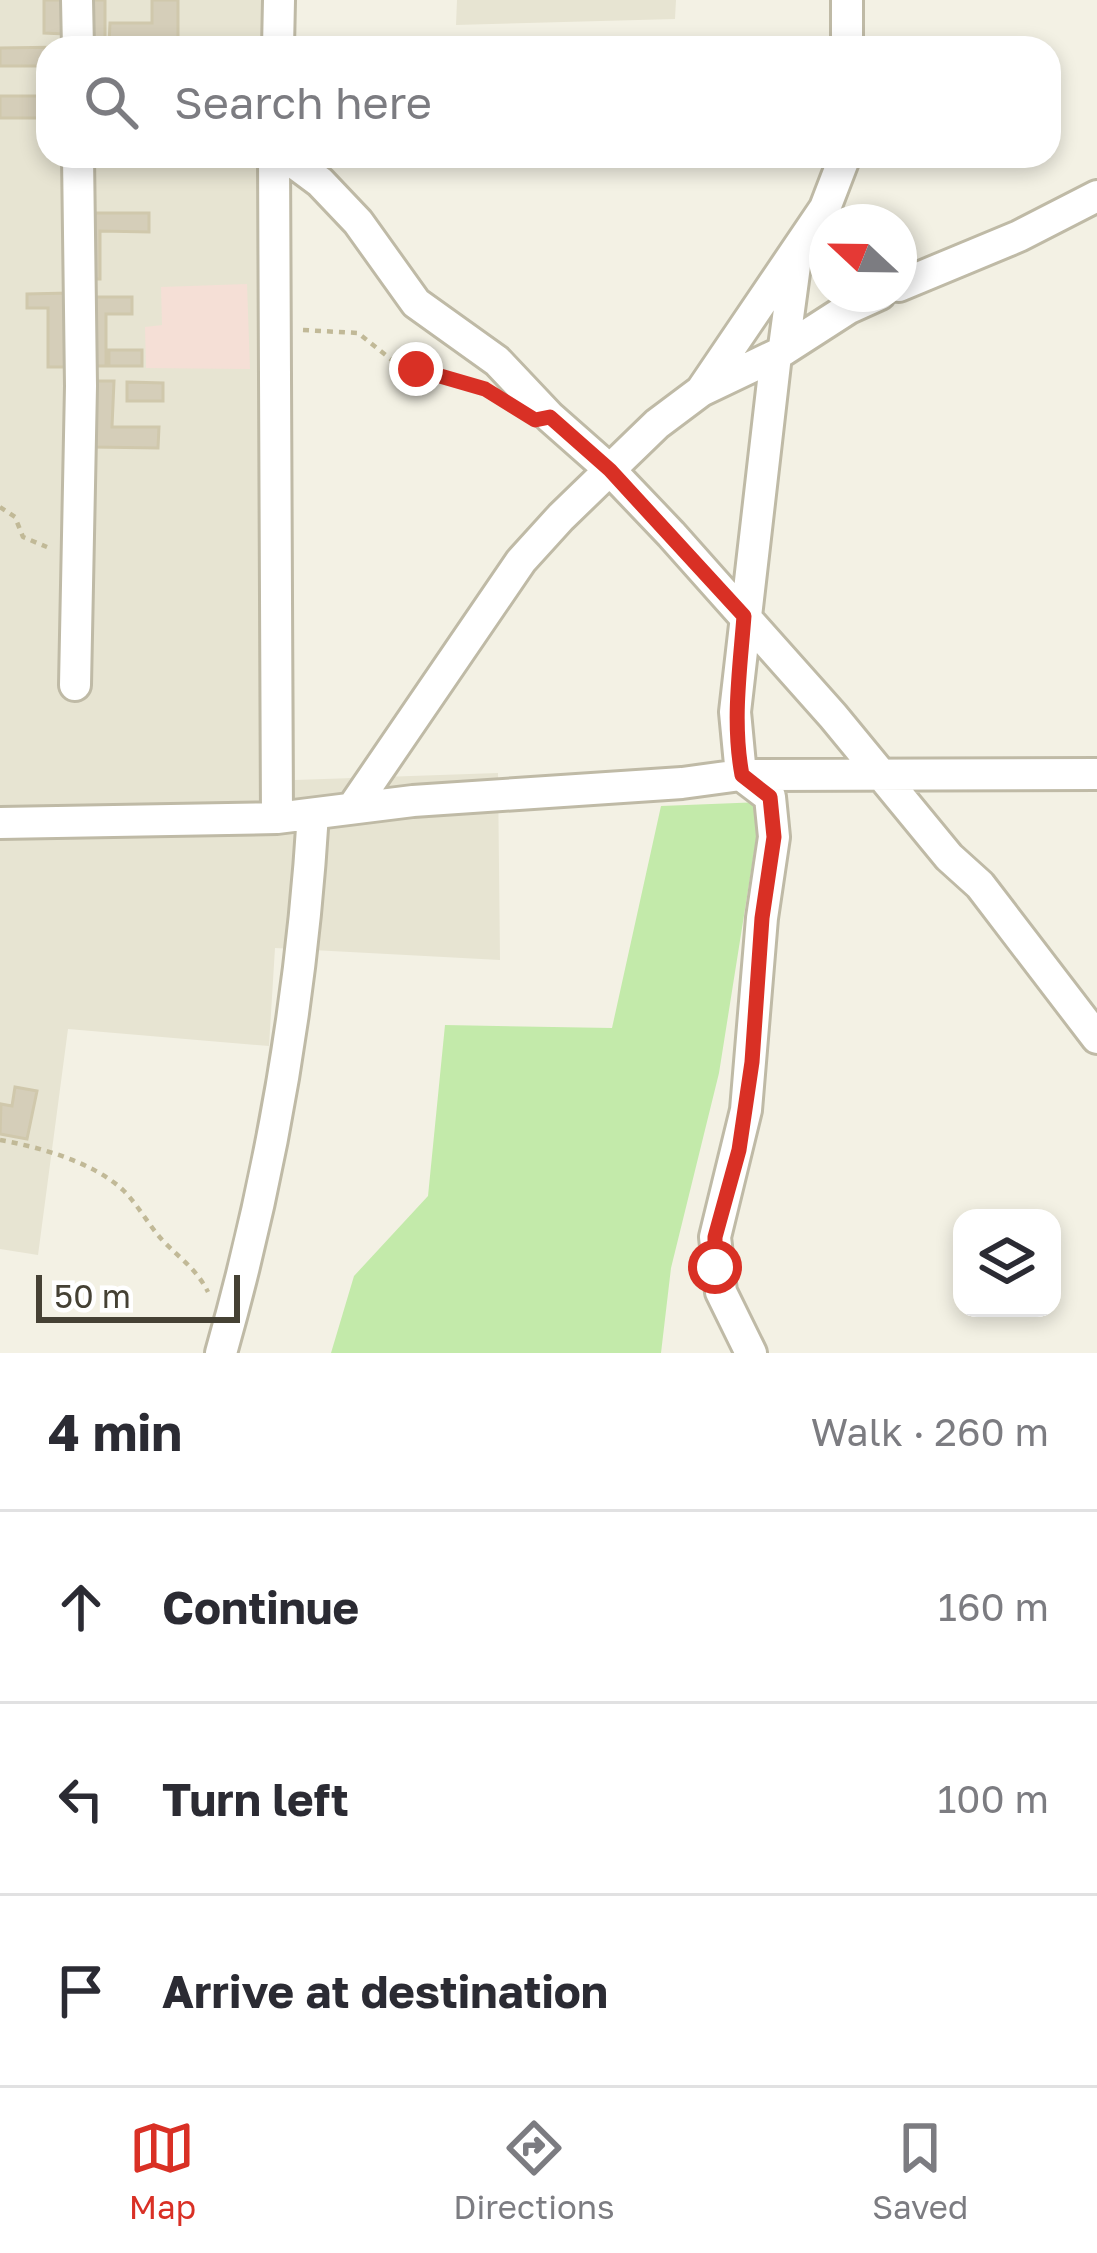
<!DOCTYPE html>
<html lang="en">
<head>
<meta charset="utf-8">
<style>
	body { margin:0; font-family:"Golos Text",sans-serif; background:#f7f7f7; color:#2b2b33 }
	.controls { position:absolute; right:36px; bottom:36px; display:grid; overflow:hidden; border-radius:24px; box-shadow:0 6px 18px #0003 }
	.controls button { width:108px; height:108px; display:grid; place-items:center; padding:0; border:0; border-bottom:3px solid #e1e1e2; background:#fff; color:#2b2b33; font:60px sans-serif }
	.compass { position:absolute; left:809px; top:204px; width:108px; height:108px; border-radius:50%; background:#fff; box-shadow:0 6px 18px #0003; rotate:292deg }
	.scale { position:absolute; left:36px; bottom:30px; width:204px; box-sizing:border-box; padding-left:12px; border:6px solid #454134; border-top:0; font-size:33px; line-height:42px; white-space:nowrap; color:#454134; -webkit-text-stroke:9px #fff; paint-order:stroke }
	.stop { position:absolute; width:36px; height:36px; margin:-27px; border:9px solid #d93025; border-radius:50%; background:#fff }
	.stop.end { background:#d93025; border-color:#fff; box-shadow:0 3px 12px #0008 }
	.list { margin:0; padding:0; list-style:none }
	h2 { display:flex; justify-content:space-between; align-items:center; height:156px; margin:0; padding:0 48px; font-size:51px }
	h2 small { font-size:39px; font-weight:400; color:#7c7c81 }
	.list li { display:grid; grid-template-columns:78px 1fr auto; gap:36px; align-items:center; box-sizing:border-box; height:192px; padding:0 48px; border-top:3px solid #e1e1e2 }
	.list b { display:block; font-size:45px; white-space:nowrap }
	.list em { font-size:39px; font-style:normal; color:#7c7c81 }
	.icon { flex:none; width:66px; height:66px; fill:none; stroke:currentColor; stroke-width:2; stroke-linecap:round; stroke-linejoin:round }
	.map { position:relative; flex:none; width:1097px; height:1353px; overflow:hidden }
	.search { position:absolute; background:#fff; box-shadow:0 6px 18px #0003; left:36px; right:36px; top:36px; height:132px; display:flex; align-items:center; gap:30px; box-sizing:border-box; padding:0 42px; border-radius:36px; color:#7c7c81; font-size:45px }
	.sheet { height:732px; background:#fff }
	nav { display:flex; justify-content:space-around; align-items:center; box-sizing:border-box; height:168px; border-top:3px solid #e1e1e2; background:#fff; font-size:33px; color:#7c7c81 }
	nav a { display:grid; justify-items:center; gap:6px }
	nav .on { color:#d93025 }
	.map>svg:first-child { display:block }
	.residential { fill:#e7e4d2 }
	.medical { fill:#f5dfd6 }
	.green { fill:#c3eaaa }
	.building { fill:#d5ceb9; stroke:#d0c8ac; stroke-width:3 }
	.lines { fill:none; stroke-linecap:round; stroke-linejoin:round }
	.minor-casing { stroke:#bfbaa6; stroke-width:36 }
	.path { stroke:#c1b997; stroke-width:4.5; stroke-dasharray:6 6; stroke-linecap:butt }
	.minor { stroke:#fff; stroke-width:30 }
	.route { stroke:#d93025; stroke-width:15 }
</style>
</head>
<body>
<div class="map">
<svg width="1097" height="1353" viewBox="0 0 1097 1353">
	<rect width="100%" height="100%" fill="#f3f1e4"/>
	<!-- residential -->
	<path class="residential" d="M 0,0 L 289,0 L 289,48 L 48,48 L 48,156 L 290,156 L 295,780 L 498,773 L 500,960 L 275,948 L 269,1046 L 68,1029 L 38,1255 L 0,1249 Z
		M 457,0 L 676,0 L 675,19 L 456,25 Z"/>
	<!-- medical -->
	<path class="medical" d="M 247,284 L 250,369 L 146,368 L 145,327 L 162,325 L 161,287 Z"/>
	<!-- green -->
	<path class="green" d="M 762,802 L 719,1073 L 671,1268 L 661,1353 L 331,1353 L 354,1276 L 428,1196 L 445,1025 L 612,1028 L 661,806 Z"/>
	<!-- building -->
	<path class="building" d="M 44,0 L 65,0 L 64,34 L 44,33 Z
		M 89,0 L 105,0 L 105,40 L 88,40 Z
		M 152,0 L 178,0 L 178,44 L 109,44 L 110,23 L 152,23 Z
		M 65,47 L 48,48 L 48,118 L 0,118 L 0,96 L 44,96 L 45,66 L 0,66 L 0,48 Z
		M 82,213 L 149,213 L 149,232 L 100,231 L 100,279 L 82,279 Z
		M 68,293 L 69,367 L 48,367 L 48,308 L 27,308 L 27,294 Z
		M 86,297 L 132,297 L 132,314 L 106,314 L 106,366 L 85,366 Z
		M 109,350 L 142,350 L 142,366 L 109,366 Z
		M 95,381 L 114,381 L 112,427 L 159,427 L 158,448 L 93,447 Z
		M 127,382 L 163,383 L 163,401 L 127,401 Z
		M 15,1087 L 37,1091 L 27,1139 L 0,1134 L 1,1104 L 12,1106 Z"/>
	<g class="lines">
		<defs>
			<path id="minor" d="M 77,0 L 78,48
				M 847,0 L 847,48
				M 278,48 L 279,0
				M 274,156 L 277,818
				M 285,156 L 320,182 L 358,222 L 416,303 L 497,361 L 550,417 L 610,470 L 671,534 L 833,716 L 949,857 L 980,885 L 1097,1038
				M 899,286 L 1019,236 L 1097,196
				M 784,347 L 796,258
				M 701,391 L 825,208 L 845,156
				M 75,685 L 81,386 L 78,156
				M 353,807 L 521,561 L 561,517 L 657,424 L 701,391 L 776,355 L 849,308 L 880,294
				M 0,823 L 277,818 L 413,801 L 682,783 L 741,775 L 1097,774
				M 221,1353 C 271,1177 302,997 313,814
				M 751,1353 L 721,1292 L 715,1237 L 746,1110 L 762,918 L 774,837 L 770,797 L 741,775 L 735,712 L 776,355"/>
		</defs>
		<!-- minor casing -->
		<use href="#minor" class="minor-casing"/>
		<!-- path -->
		<path class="path" d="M 303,330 L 358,333 L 397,364 L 481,387
			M 0,507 L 15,517 L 23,537 L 47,547
			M 0,1140 C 39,1147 93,1162 123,1190 C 139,1206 149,1226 164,1242 C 181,1259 197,1270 208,1292"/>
		<!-- minor -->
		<use href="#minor" class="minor"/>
	</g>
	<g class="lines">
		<!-- route -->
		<path class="route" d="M 416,369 L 485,389 L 535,420 L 550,417 L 610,470 L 744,616 C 740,669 732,722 742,775 L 770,797 L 774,837 L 762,918 L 752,1062 L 739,1150 L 715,1237 L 715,1267"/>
	</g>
</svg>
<div class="controls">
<button><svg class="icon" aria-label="layers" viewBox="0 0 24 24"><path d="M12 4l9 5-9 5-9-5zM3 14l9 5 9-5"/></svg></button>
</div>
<svg class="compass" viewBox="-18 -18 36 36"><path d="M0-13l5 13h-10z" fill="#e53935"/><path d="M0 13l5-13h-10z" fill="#7c7c81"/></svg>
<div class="scale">50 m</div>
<div class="stop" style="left:715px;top:1267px"></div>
<div class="stop end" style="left:416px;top:369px"></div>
<div class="search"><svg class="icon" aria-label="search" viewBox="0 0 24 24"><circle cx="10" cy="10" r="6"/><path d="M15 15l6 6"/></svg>Search here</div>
</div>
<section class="sheet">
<h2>4 min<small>Walk · 260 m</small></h2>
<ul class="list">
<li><svg class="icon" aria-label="ahead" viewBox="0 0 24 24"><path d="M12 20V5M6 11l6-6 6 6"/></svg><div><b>Continue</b></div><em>160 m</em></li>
<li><svg class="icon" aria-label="left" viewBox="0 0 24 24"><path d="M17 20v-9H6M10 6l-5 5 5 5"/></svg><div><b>Turn left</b></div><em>100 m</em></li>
<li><svg class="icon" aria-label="arrive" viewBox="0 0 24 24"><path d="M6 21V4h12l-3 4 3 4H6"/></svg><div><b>Arrive at destination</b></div></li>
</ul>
</section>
<nav>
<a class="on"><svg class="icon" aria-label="map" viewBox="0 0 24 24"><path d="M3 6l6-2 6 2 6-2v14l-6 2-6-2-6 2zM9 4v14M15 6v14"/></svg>Map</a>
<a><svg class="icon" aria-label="directions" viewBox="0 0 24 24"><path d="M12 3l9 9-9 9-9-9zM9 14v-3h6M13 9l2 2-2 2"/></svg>Directions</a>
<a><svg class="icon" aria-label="saved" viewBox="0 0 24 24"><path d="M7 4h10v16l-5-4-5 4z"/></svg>Saved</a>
</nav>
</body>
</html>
